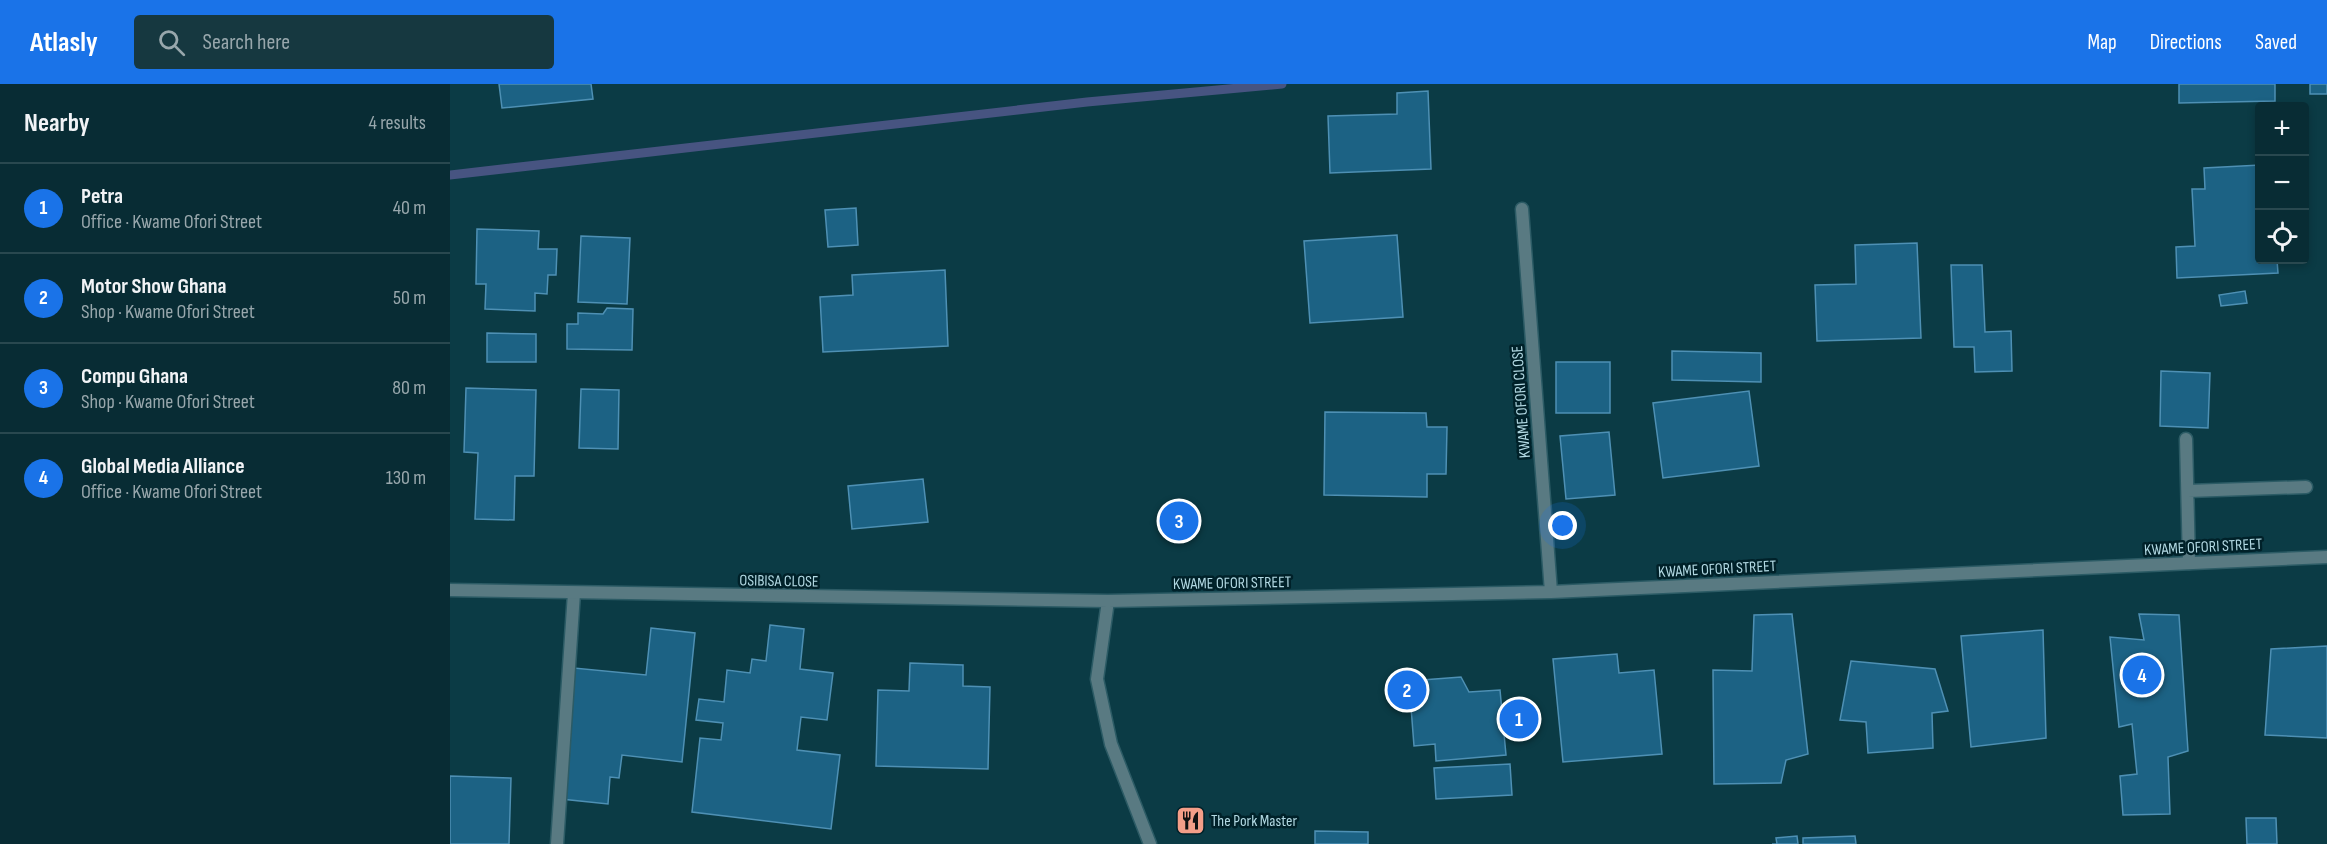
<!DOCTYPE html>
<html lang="en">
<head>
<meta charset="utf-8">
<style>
	body { margin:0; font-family:"Sofia Sans Condensed",sans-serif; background:#163840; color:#f1f3f6 }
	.controls { position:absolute; right:18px; top:18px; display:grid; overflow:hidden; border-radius:6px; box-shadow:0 3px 9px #0003 }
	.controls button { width:54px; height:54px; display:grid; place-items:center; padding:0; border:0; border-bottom:2px solid #29484f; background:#082c34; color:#f1f3f6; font:30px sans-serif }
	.you { position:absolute; left:1113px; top:442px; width:21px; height:21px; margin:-15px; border:4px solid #fff; border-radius:50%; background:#1a73e8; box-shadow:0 0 0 9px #1a73e833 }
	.badge { display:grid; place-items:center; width:39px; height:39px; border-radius:50%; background:#1a73e8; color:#fff; font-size:20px; font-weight:700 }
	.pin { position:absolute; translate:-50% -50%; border:3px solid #fff; box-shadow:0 2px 6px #0006 }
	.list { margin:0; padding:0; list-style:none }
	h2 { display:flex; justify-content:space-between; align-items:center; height:78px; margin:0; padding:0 24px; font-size:26px }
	h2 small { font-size:20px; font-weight:400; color:#98a7ac }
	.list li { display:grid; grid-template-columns:39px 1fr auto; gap:18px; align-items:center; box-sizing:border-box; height:90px; padding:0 24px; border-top:2px solid #29484f }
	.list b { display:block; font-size:22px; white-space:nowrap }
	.list p { margin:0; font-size:20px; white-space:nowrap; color:#98a7ac }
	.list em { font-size:20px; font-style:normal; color:#98a7ac }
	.icon { flex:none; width:33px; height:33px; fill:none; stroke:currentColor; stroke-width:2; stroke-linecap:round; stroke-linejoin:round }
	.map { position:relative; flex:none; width:1877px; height:760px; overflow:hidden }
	header { display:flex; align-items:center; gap:36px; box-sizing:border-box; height:84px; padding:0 30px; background:#1a73e8; color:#fff }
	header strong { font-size:28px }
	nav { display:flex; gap:33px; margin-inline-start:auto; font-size:21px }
	.search { width:420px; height:54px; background:#163840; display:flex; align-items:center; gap:15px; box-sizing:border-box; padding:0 21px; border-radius:6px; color:#98a7ac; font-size:22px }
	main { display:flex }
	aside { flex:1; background:#082c34 }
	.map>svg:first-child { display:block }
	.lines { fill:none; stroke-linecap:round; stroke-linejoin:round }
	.stream { stroke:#475481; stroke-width:9 }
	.building { fill:#1c6284; stroke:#4e90b4; stroke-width:1.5 }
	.service-casing { stroke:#2c5b65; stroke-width:15 }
	.minor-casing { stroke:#2c5b65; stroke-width:15 }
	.service { stroke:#597a82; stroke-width:12 }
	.minor { stroke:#597a82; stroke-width:12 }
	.labels { text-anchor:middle; stroke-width:5; stroke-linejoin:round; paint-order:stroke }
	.street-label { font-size:16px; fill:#b2d9e3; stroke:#002129 }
	.poi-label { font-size:16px; fill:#b2d9e3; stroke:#002129; text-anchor:start }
</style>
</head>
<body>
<header>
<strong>Atlasly</strong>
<div class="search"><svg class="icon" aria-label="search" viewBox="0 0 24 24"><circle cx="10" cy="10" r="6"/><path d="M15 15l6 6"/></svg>Search here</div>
<nav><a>Map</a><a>Directions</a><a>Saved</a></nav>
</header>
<main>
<aside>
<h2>Nearby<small>4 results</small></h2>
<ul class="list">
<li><span class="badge">1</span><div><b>Petra</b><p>Office · Kwame Ofori Street</p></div><em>40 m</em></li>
<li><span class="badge">2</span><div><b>Motor Show Ghana</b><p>Shop · Kwame Ofori Street</p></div><em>50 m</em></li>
<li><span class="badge">3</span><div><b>Compu Ghana</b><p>Shop · Kwame Ofori Street</p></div><em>80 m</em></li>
<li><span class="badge">4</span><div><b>Global Media Alliance</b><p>Office · Kwame Ofori Street</p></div><em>130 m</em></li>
</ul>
</aside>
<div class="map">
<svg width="1877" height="760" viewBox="0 0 1877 760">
	<rect width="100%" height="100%" fill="#0b3b45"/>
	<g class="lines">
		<!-- stream -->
		<path class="stream" d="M 0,91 L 637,18 L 832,0"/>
	</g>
	<!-- building -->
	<path class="building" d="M 49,0 L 141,0 L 143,15 L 52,24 Z
		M 1729,0 L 1825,0 L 1825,17 L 1729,19 Z
		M 1860,0 L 1877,0 L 1877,10 L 1860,10 Z
		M 978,7 L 981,85 L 880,89 L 878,32 L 947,30 L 947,9 Z
		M 1810,81 L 1810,176 L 1827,176 L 1828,189 L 1727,194 L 1726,163 L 1745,162 L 1742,105 L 1755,105 L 1754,84 Z
		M 406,124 L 408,161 L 378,163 L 375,126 Z
		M 27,145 L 89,147 L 88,165 L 107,165 L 106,191 L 98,191 L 97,210 L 85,209 L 85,227 L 35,225 L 36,200 L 26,200 Z
		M 947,151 L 953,233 L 860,239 L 854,157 Z
		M 131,152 L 180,154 L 177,220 L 128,218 Z
		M 1467,159 L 1471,254 L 1367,257 L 1365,201 L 1406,200 L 1405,161 Z
		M 1501,181 L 1532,181 L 1535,248 L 1561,247 L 1562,287 L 1525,288 L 1524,263 L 1504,263 Z
		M 495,186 L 498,262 L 373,268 L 370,213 L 403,211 L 402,191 Z
		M 1795,207 L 1797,219 L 1771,222 L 1769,211 Z
		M 157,224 L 183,225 L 182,266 L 117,265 L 117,240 L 128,240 L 128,229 L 153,230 Z
		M 37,249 L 86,250 L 86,278 L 37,278 Z
		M 1222,267 L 1311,269 L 1311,298 L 1222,296 Z
		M 1106,278 L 1160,278 L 1160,329 L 1106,329 Z
		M 1711,287 L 1760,289 L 1758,344 L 1710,342 Z
		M 16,304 L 86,306 L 84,392 L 65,392 L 64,436 L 25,435 L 28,369 L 14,368 Z
		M 131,305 L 169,306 L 168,365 L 129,364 Z
		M 1299,307 L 1309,382 L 1213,394 L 1203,319 Z
		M 875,328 L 976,329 L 977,343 L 997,343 L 996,390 L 977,390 L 977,413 L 874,411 Z
		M 1159,348 L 1165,411 L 1116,415 L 1110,352 Z
		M 473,395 L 478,438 L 402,445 L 398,402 Z
		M 1342,530 L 1358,670 L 1336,676 L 1331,699 L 1264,700 L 1263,586 L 1302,587 L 1304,531 Z
		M 1689,530 L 1729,531 L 1738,667 L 1718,673 L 1720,730 L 1673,731 L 1670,692 L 1687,690 L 1682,640 L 1669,643 L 1660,553 L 1694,556 Z
		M 320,541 L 354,545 L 350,585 L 383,589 L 377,636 L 351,633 L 347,666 L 390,671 L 381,745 L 242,728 L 250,654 L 271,656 L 273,639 L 246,636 L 249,615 L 274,618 L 277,586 L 300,589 L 302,575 L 316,577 Z
		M 201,544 L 245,549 L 232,678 L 172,671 L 169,694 L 160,693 L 158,720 L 111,715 L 124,584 L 196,591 Z
		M 1593,546 L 1596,654 L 1521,663 L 1511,552 Z
		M 1877,562 L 1877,654 L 1815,651 L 1821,565 Z
		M 1167,570 L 1169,589 L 1204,586 L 1212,670 L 1113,678 L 1103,575 Z
		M 1401,577 L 1485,585 L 1498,627 L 1482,629 L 1483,664 L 1418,669 L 1416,638 L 1390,636 Z
		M 460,579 L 513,581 L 513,602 L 540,603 L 538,685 L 426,682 L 428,606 L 459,607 Z
		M 1011,593 L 1019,608 L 1050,606 L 1056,671 L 986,677 L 985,660 L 964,662 L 959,597 Z
		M 1060,680 L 1062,711 L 986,715 L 984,684 Z
		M 0,692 L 61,694 L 59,760 L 0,760 Z
		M 1796,734 L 1826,734 L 1827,760 L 1797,760 Z
		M 865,747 L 918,748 L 918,760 L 865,760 Z
		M 1347,752 L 1348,760 L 1322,760 L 1327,760 L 1326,754 Z
		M 1405,752 L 1406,760 L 1353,760 L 1353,754 Z"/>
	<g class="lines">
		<defs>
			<path id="service" d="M 1736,355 L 1739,479
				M 1738,407 L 1856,403
				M 107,760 L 124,509"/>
			<path id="minor" d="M 1072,125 L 1101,508
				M 0,506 L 658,517 L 1101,508 L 1877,473
				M 658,517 L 647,595 L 661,660 L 700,760"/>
		</defs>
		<!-- service casing -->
		<use href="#service" class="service-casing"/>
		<!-- minor casing -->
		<use href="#minor" class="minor-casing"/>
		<!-- service -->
		<use href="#service" class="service"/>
		<!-- minor -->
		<use href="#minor" class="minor"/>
	</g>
	<!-- icons -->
	<defs>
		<symbol id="restaurant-square" viewBox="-11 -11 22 22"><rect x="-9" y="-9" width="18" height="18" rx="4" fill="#f49e88" stroke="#002129"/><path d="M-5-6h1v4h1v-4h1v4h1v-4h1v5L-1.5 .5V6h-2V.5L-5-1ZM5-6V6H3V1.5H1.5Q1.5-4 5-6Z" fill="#111"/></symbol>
	</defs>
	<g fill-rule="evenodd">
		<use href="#restaurant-square" x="724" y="720" width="33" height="33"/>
	</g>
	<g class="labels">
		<!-- street labels -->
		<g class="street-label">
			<text transform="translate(1070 318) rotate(-94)" y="6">KWAME OFORI CLOSE</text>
			<text transform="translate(1753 462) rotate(-3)" y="6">KWAME OFORI STREET</text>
			<text transform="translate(1267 484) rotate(-3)" y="6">KWAME OFORI STREET</text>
			<text transform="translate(329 496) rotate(1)" y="6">OSIBISA CLOSE</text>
			<text transform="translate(782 498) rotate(-1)" y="6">KWAME OFORI STREET</text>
		</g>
		<!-- poi labels -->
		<g class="poi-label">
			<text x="761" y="742">The Pork Master</text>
		</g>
	</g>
</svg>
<div class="controls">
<button>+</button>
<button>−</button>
<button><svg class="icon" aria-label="locate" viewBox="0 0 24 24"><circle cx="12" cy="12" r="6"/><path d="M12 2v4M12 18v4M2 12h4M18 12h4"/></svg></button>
</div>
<div class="you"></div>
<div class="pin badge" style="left:1069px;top:635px">1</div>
<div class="pin badge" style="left:957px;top:606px">2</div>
<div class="pin badge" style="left:729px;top:437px">3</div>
<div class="pin badge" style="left:1692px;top:591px">4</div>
</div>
</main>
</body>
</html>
